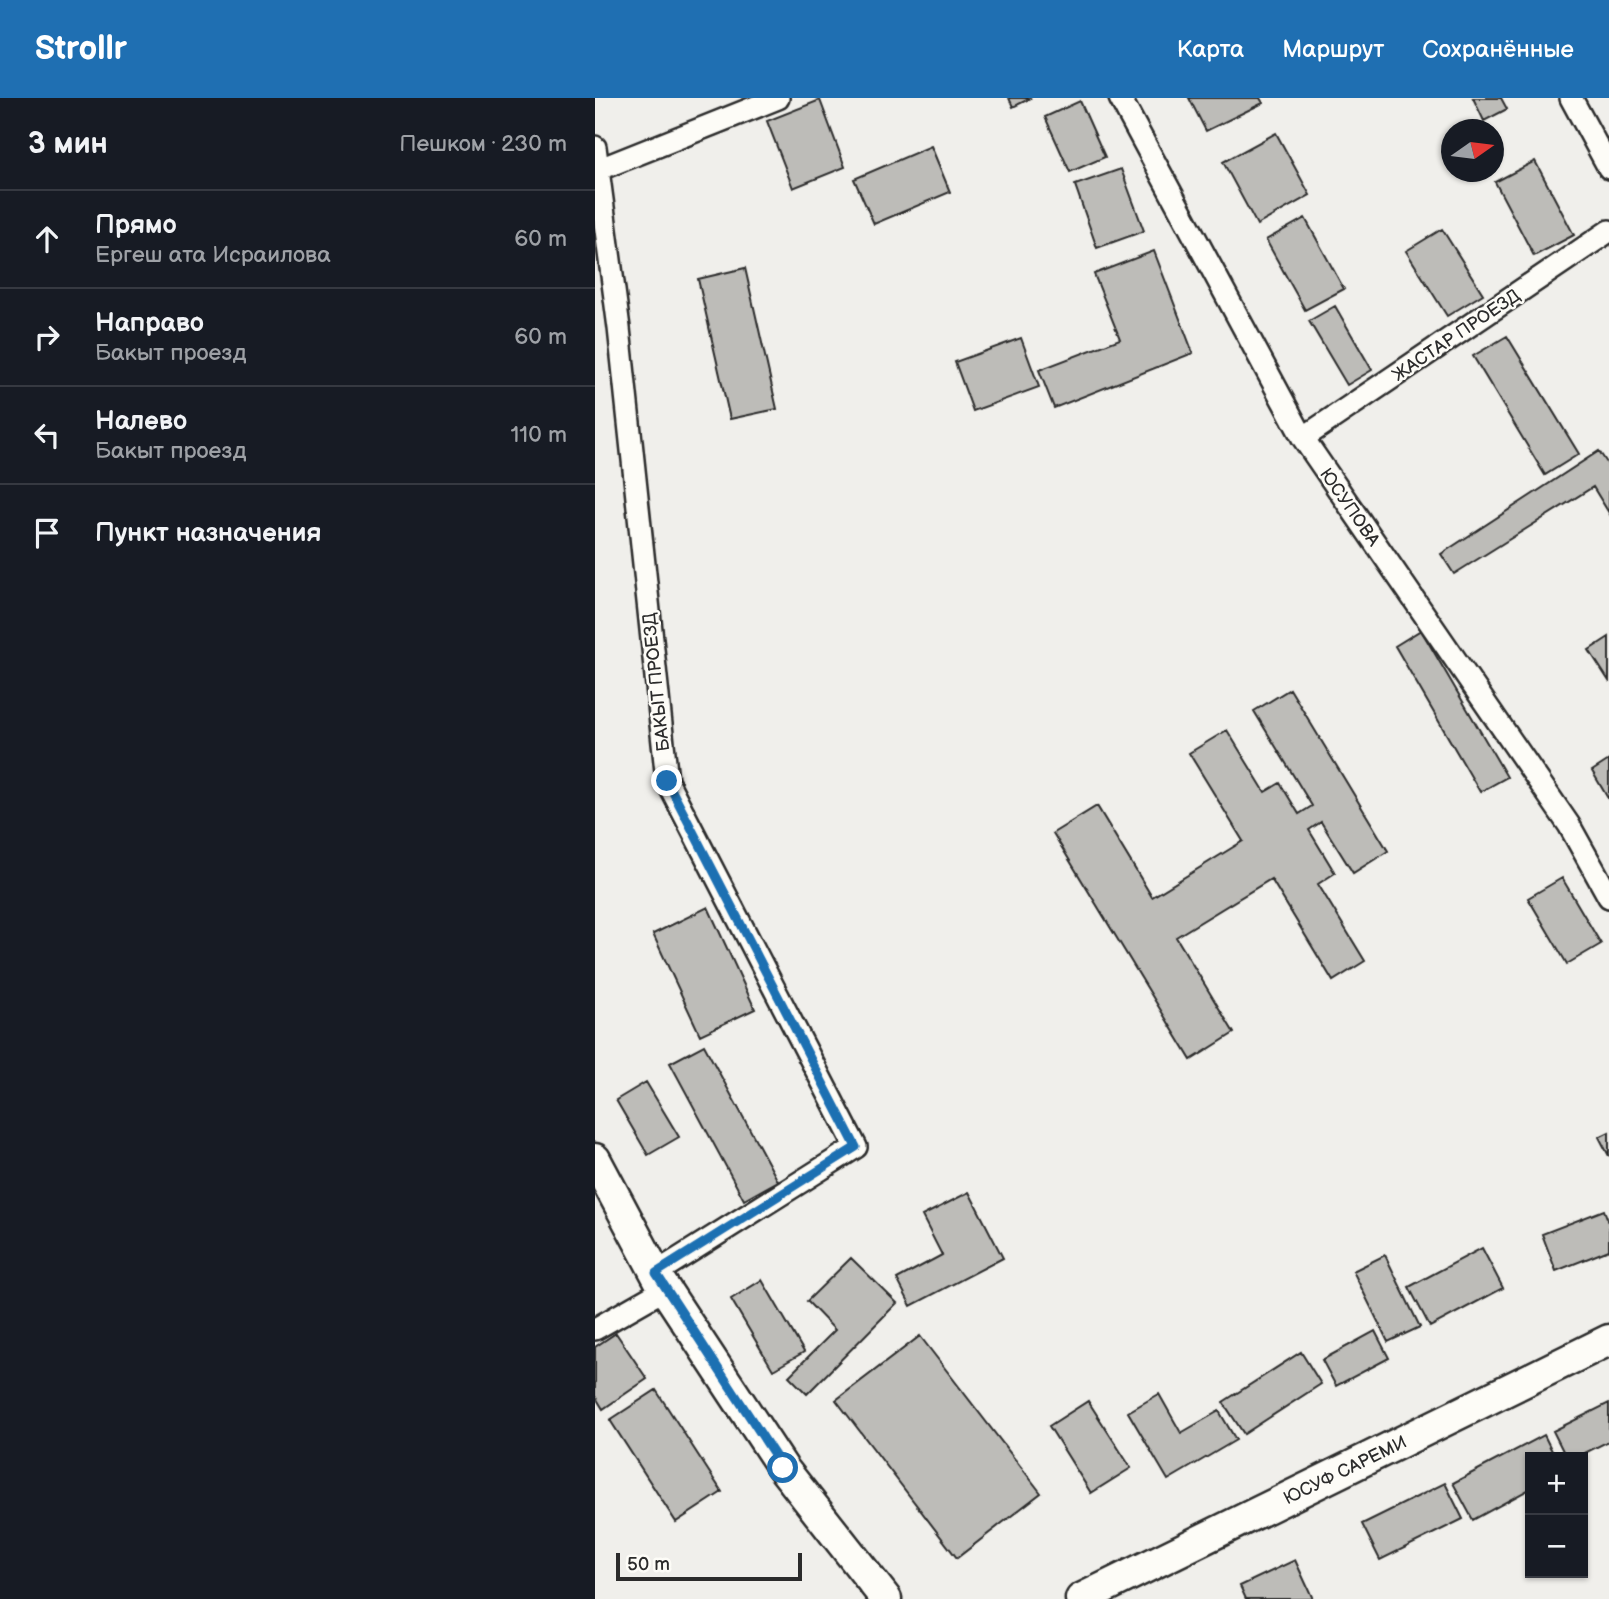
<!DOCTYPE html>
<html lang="ru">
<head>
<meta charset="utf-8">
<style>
	body { margin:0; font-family:"Balsamiq Sans",sans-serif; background:#242831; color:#f1f3f6 }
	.controls { position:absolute; right:21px; bottom:21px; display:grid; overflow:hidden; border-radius:0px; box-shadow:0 2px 5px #0004 }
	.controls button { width:63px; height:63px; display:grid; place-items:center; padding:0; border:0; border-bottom:2px solid #363941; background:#171b24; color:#f1f3f6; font:35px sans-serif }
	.compass { position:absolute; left:846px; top:21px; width:63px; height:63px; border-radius:50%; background:#171b24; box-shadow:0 2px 5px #0004; rotate:76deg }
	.scale { position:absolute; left:21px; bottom:18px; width:186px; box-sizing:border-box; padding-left:7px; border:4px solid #2b2b2b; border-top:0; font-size:19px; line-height:24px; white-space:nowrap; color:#2b2b2b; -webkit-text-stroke:5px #fdfcf7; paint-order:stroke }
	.stop { position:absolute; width:21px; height:21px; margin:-16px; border:5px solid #1f6fb2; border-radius:50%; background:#fff }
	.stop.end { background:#1f6fb2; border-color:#fff; box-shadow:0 2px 7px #0008 }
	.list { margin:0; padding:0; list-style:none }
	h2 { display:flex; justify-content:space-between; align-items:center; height:91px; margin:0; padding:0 28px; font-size:30px }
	h2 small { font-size:23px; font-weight:400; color:#9ea1a6 }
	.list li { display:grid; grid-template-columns:46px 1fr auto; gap:21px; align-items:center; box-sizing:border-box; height:98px; padding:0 28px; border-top:2px solid #363941 }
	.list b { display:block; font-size:26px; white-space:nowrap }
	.list p { margin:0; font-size:23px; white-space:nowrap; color:#9ea1a6 }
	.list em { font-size:23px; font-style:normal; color:#9ea1a6 }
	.icon { flex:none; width:38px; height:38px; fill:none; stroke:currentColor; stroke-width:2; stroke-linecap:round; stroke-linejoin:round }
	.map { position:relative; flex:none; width:1014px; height:1501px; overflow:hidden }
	header { display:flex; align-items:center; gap:42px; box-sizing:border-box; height:98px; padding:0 35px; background:#1f6fb2; color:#fff }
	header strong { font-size:33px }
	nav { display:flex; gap:38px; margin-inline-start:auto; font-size:24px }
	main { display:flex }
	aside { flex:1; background:#171b24 }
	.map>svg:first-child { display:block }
	.building { fill:#bdbcb8; stroke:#2b2b2b; stroke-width:2 }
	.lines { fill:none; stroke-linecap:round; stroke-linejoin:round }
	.minor-casing { stroke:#2b2b2b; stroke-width:26 }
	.secondary-casing { stroke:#2b2b2b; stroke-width:35 }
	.minor { stroke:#fdfcf7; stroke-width:21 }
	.secondary { stroke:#fdfcf7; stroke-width:30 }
	.route { stroke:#1f6fb2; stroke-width:9 }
	.labels { text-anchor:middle; stroke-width:5; stroke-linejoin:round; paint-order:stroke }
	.street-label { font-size:18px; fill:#2b2b2b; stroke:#fdfcf7 }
</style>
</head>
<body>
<header>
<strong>Strollr</strong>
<nav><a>Карта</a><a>Маршрут</a><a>Сохранённые</a></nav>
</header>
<main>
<aside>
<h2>3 мин<small>Пешком · 230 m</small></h2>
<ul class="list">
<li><svg class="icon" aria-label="ahead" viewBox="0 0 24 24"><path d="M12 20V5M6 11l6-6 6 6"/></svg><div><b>Прямо</b><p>Ергеш ата Исраилова</p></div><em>60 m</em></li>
<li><svg class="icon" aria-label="right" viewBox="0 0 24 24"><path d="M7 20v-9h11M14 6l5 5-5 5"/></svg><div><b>Направо</b><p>Бакыт проезд</p></div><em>60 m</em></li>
<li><svg class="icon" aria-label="left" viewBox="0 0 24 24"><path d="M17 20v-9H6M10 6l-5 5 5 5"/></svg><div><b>Налево</b><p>Бакыт проезд</p></div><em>110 m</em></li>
<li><svg class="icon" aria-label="arrive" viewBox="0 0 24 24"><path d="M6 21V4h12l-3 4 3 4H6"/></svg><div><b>Пункт назначения</b></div></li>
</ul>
</aside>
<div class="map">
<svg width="1014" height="1501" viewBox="0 0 1014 1501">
	<rect width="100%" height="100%" fill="#f0efeb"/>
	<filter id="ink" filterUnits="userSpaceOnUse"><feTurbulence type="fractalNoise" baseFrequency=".0143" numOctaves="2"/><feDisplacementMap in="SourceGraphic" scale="14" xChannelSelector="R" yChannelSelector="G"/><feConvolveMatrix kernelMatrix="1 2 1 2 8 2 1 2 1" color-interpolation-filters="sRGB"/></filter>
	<g filter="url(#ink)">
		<!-- building -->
		<path class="building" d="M 414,0 L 436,0 L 418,9 Z
			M 594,0 L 665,0 L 668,5 L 611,33 Z
			M 878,0 L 906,0 L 912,11 L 889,23 Z
			M 225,2 L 250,69 L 198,90 L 172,23 Z
			M 485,3 L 510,59 L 475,74 L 450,19 Z
			M 681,35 L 715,97 L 662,127 L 628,64 Z
			M 336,48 L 355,94 L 279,126 L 259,81 Z
			M 940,63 L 979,137 L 939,158 L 900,84 Z
			M 526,71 L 549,133 L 502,150 L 480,87 Z
			M 710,120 L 749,191 L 710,212 L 671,142 Z
			M 847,131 L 888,196 L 852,218 L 811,153 Z
			M 559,153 L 598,255 L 459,310 L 444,272 L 525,241 L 499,176 Z
			M 150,170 L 182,311 L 135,321 L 103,181 Z
			M 740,208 L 777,272 L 752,287 L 714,223 Z
			M 912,238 L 984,356 L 950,377 L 878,258 Z
			M 426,240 L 444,289 L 378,313 L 360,264 Z
			M 1004,353 L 1014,368 L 1014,415 L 998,389 L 859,476 L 846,456 Z
			M 826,532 L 912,679 L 885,694 L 800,548 Z
			M 1014,539 L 1014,583 L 994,552 Z
			M 695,591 L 793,753 L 758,775 L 726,724 L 714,732 L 740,775 L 723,786 L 770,863 L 738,883 L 676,781 L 581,839 L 639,935 L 596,962 L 458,735 L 502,708 L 557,799 L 648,743 L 594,655 L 632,632 L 670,694 L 685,685 L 704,716 L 717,708 L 659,613 Z
			M 1014,662 L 1014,702 L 997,673 Z
			M 967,780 L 1006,846 L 972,866 L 933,800 Z
			M 113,809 L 160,911 L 105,937 L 58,836 Z
			M 109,947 L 183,1083 L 149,1102 L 75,965 Z
			M 51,984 L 84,1039 L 53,1057 L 21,1002 Z
			M 1014,1034 L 1014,1058 L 1004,1039 Z
			M 374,1094 L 408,1160 L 316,1208 L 302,1181 L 347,1157 L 327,1118 Z
			M 1009,1112 L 1014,1125 L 1014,1152 L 961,1173 L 947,1136 Z
			M 887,1150 L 908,1190 L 835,1229 L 814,1189 Z
			M 790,1157 L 825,1229 L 793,1244 L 758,1173 Z
			M 256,1160 L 302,1205 L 212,1296 L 194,1278 L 240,1232 L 212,1203 Z
			M 167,1182 L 209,1254 L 178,1272 L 136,1201 Z
			M 780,1233 L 794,1260 L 741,1288 L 727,1262 Z
			M 21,1235 L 52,1281 L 8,1311 L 0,1298 L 0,1249 Z
			M 325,1238 L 446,1395 L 362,1460 L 241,1302 Z
			M 706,1254 L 726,1286 L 649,1336 L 628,1304 Z
			M 61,1292 L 127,1394 L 81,1424 L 15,1322 Z
			M 564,1296 L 586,1335 L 624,1313 L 641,1342 L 573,1382 L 533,1314 Z
			M 493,1303 L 536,1370 L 496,1395 L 454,1328 Z
			M 1014,1305 L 1014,1343 L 982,1359 L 971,1359 L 958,1333 Z
			M 949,1337 L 960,1359 L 935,1359 L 935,1391 L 878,1422 L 858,1385 Z
			M 850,1385 L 868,1421 L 785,1462 L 767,1426 Z
			M 700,1462 L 718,1501 L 651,1501 L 645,1488 Z"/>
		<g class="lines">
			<defs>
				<path id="minor" d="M 525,0 L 708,340 L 974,727 L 1014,799
					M 976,0 L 1014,70
					M 0,49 L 24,230 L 72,683 L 261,1049 L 61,1175
					M 0,73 L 183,0
					M 708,340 L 1014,133
					M 0,1231 L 70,1191"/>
				<path id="secondary" d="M 0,1061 L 66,1185 L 188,1370 L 291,1501
					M 486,1501 L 1014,1242"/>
			</defs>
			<!-- minor casing -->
			<use href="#minor" class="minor-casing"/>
			<!-- secondary casing -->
			<use href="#secondary" class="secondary-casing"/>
			<!-- minor -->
			<use href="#minor" class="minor"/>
			<!-- secondary -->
			<use href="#secondary" class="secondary"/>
		</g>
	</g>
	<g class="lines" filter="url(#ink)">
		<!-- route -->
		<path class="route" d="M 72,683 L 261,1049 L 61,1175 L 188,1370"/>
	</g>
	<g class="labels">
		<!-- street labels -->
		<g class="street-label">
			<text transform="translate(861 237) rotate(-34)" y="6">ЖАСТАР ПРОЕЗД</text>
			<text transform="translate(755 409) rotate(55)" y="6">ЮСУПОВА</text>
			<text transform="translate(61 584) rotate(-96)" y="6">БАКЫТ ПРОЕЗД</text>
			<text transform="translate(750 1372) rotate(-26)" y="6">ЮСУФ САРЕМИ</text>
		</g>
	</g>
</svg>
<div class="controls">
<button>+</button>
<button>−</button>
</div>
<svg class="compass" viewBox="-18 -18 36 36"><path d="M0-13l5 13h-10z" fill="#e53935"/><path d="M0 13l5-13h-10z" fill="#9ea1a6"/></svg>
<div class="scale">50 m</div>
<div class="stop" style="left:188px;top:1370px"></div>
<div class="stop end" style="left:72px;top:683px"></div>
</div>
</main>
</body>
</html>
